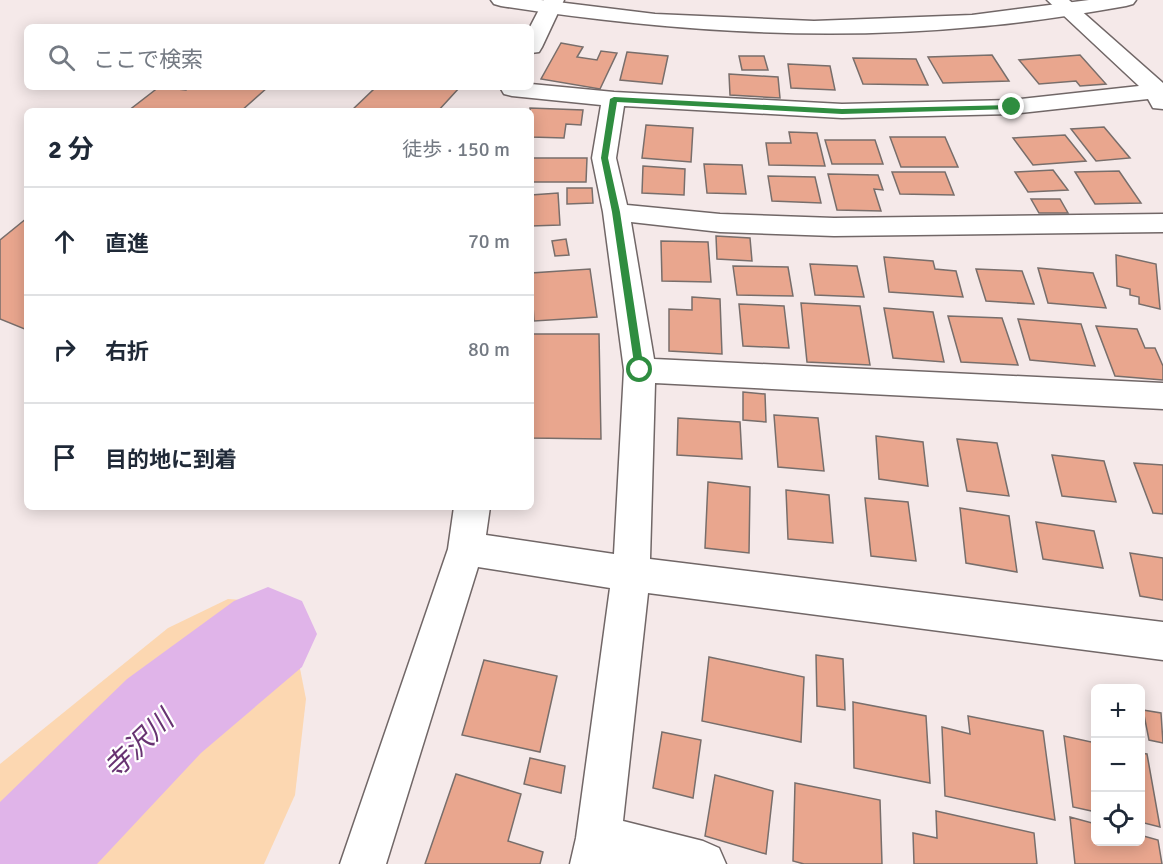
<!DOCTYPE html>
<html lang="ja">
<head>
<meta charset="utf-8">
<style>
	body { margin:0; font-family:Signika,"Noto Sans JP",sans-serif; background:#f2f2f3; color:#1f2937 }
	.controls { position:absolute; right:18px; bottom:18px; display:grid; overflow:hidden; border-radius:9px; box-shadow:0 3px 15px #0003 }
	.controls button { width:54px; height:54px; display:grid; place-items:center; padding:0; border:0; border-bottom:2px solid #e0e1e3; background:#fff; color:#1f2937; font:30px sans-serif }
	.stop { position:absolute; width:18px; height:18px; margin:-14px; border:4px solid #2f8d40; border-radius:50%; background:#fff }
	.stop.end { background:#2f8d40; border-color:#fff; box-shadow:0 2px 6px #0008 }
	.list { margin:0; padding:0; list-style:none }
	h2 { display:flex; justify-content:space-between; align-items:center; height:78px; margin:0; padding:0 24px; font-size:26px }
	h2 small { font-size:20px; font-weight:400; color:#747a83 }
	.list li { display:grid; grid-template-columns:39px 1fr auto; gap:18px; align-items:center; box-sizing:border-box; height:108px; padding:0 24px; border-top:2px solid #e0e1e3 }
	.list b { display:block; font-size:22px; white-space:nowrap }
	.list em { font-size:20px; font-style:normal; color:#747a83 }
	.icon { flex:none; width:33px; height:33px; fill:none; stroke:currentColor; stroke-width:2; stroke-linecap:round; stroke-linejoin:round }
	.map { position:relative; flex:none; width:1163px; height:864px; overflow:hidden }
	.search { position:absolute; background:#fff; box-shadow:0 3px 15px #0003; left:24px; top:24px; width:510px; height:66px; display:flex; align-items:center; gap:15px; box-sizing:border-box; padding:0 21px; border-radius:9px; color:#747a83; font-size:22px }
	.panel { position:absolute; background:#fff; box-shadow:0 3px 15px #0003; left:24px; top:108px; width:510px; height:402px; border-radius:9px }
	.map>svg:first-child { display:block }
	.green { fill:#fcd7b1 }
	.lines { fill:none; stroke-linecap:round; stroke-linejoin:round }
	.river { fill:#e0b4e9; fill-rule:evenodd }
	.building { fill:#e9a68e; stroke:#786e6b; stroke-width:1.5 }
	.minor-casing { stroke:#716767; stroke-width:3 }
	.tertiary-casing { stroke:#716767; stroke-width:3 }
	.minor { fill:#fff; fill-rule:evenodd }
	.tertiary { fill:#fff; fill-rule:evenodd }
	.route { fill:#2f8d40 }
	.labels { text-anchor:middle; stroke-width:4.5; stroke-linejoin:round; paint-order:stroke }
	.near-water-label { font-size:28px; font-style:italic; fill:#683372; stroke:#fff }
</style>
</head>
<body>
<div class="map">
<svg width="1163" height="864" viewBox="0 0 1163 864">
	<rect width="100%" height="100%" fill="#f5e9e9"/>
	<!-- green -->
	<path class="green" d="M 228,599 L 268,602 L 290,618 L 306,699 L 295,795 L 264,864 L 0,864 L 0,764 L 168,628 Z"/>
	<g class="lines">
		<!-- river -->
		<path class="river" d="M 268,587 L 302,601 L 317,634 L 302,667 L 201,753 L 97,864 L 0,864 L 0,802 L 127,679 L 234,601 Z"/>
	</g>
	<!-- building -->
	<path class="building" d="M 561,43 L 583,47 L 577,57 L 597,60 L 601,51 L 617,53 L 600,89 L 541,79 Z
		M 627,52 L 668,56 L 662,84 L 620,80 Z
		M 992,55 L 1009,81 L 943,83 L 928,57 Z
		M 1080,55 L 1106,84 L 1080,86 L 1076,81 L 1039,84 L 1019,60 Z
		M 739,56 L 764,56 L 768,70 L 742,70 Z
		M 853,58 L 916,59 L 928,85 L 863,84 Z
		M 788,64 L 830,66 L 835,90 L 791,88 Z
		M 729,74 L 778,77 L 780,98 L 730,95 Z
		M 159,87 L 186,90 L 190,87 L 268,87 L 241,111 L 128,111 Z
		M 372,87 L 460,87 L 438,111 L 351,111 L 375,88 Z
		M 530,108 L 583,110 L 581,125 L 566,124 L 564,138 L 531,137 Z
		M 646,125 L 693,128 L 691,162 L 642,158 Z
		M 1104,127 L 1130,158 L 1096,161 L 1071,129 Z
		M 789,132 L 817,133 L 825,166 L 769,165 L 766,143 L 791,143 Z
		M 1065,135 L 1086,161 L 1033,165 L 1013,138 Z
		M 890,137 L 945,137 L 958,167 L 901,167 Z
		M 825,140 L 875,140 L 883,164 L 832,164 Z
		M 531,158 L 587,158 L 586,182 L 531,182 Z
		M 704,164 L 742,165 L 746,194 L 707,193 Z
		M 643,166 L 685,169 L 684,195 L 642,193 Z
		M 1053,170 L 1068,190 L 1028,192 L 1015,172 Z
		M 1119,171 L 1141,203 L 1095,204 L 1075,172 Z
		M 892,172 L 945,172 L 954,195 L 900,194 Z
		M 828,174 L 878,175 L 883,190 L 874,189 L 881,211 L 837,210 Z
		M 768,176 L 815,177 L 821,203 L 772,201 Z
		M 567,188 L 592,188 L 593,203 L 567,204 Z
		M 558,193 L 560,225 L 531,226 L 531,195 Z
		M 1031,199 L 1060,199 L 1068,213 L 1039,213 Z
		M 27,218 L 27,330 L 0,319 L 0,240 Z
		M 716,236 L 750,238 L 752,261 L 717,259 Z
		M 566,239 L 569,255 L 555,256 L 552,241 Z
		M 661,241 L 708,242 L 711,282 L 662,281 Z
		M 1116,255 L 1156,264 L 1160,309 L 1139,304 L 1139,297 L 1130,295 L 1130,289 L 1117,286 Z
		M 884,257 L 933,261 L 935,269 L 956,271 L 963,297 L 889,292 Z
		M 810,264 L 857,266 L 864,297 L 815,295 Z
		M 733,266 L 788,267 L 793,296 L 737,295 Z
		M 1038,268 L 1093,273 L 1106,308 L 1048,303 Z
		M 590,269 L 597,317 L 534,321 L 531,273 Z
		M 976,269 L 1022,271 L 1034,304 L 986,301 Z
		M 692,297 L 720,299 L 722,354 L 669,351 L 669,309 L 692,310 Z
		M 801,303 L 860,306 L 870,365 L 807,362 Z
		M 739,304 L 784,306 L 789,348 L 743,346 Z
		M 884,308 L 933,312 L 944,362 L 893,358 Z
		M 948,316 L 1002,318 L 1018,365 L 961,362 Z
		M 1018,319 L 1081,324 L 1095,366 L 1030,360 Z
		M 1096,326 L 1137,329 L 1145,348 L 1155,348 L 1163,366 L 1163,380 L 1115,376 Z
		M 531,334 L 599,334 L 601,439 L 531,438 Z
		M 743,392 L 765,394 L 766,422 L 743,420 Z
		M 774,415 L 818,418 L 824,471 L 778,467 Z
		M 678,418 L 740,422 L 742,459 L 677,455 Z
		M 876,436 L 923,442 L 928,486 L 879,479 Z
		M 957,439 L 997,443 L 1009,496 L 967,491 Z
		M 1052,455 L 1104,461 L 1116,502 L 1062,496 Z
		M 1134,463 L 1163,465 L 1163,514 L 1153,513 Z
		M 708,482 L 750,487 L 749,553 L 705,548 Z
		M 786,490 L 829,495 L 833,543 L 788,539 Z
		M 865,498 L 908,502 L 916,561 L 871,556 Z
		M 960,508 L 1009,516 L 1017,572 L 966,563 Z
		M 1036,522 L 1094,531 L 1103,568 L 1043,559 Z
		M 1130,553 L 1163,558 L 1163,600 L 1140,596 Z
		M 816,655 L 843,659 L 845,710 L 817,706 Z
		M 709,657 L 804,677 L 801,742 L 702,721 Z
		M 484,660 L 557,676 L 540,752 L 462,735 Z
		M 853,702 L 926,716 L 930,783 L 854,768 Z
		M 1143,710 L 1161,713 L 1163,743 L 1149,740 Z
		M 968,716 L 1043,731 L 1055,820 L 945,796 L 942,727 L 970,734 Z
		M 662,732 L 701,740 L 693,798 L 653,788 Z
		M 1064,736 L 1096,743 L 1096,812 L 1073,807 Z
		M 1140,753 L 1147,754 L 1160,827 L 1140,822 Z
		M 530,758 L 565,766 L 561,793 L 524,784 Z
		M 456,774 L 521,794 L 508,841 L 543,852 L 540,864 L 425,864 Z
		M 715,775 L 773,791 L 766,854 L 705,836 Z
		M 795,783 L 880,800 L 882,864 L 804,864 L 793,861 Z
		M 936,811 L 1034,833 L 1037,864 L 914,864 L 913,833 L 937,838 Z
		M 1070,817 L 1096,824 L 1096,842 L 1140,842 L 1140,835 L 1158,840 L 1162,864 L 1075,864 Z"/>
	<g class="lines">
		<defs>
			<path id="minor" d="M 544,0 L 564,0 L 542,47 L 539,52 L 531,53 L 530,27 Z
				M 1047,0 L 1069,0 L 1163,83 L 1163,109 L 1153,108 L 1148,99 L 1012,114 L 842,118 L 624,106 L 616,158 L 627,205 L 720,214 L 834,218 L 1163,214 L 1163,232 L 834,236 L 720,232 L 631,222 L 654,359 L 1163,383 L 1163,409 L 655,383 L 650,559 L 1163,622 L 1163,660 L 648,593 L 623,821 L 703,841 L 719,848 L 726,864 L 570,864 L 576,838 L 610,588 L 478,567 L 386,864 L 340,864 L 448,549 L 454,507 L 490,507 L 486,535 L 614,554 L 624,370 L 603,212 L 592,158 L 601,105 L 512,96 L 504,94 L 501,89 L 502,87 L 531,87 L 531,84 L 614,92 L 842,104 L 1012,100 L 1139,86 Z"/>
			<path id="tertiary" d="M 491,0 L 541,0 L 655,14 L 814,21 L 972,15 L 1089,0 L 1136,0 L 1133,4 L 1126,6 C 1075,15 1024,23 973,27 C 815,42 657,30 501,6 L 494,4 Z"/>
		</defs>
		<!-- minor casing -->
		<use href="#minor" class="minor-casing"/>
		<!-- tertiary casing -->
		<use href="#tertiary" class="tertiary-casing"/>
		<!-- minor -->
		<use href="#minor" class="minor"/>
		<!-- tertiary -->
		<use href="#tertiary" class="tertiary"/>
	</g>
	<!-- route -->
	<path class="route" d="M 614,97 L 842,109 L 1012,105 L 1016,107 L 1012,109 L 842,114 L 617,102 L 608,158 L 620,212 L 644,370 L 640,373 L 635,370 L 612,212 L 601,158 L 610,99 Z"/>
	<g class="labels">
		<!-- near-water labels -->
		<g class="near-water-label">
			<text transform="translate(138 744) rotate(-44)" y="10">寺沢川</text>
		</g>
	</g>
</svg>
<div class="controls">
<button>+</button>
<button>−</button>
<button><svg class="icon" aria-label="locate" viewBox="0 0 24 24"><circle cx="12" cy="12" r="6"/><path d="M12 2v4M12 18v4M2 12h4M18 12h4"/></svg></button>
</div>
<div class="stop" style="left:640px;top:370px"></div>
<div class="stop end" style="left:1012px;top:107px"></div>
<div class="search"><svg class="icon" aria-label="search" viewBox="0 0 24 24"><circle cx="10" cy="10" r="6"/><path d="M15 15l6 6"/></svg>ここで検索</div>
<section class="panel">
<h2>2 分<small>徒歩 · 150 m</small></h2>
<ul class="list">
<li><svg class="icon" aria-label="ahead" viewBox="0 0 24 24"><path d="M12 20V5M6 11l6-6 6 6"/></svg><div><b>直進</b></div><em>70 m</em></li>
<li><svg class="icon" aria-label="right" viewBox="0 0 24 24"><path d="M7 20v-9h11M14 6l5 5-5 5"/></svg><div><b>右折</b></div><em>80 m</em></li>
<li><svg class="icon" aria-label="arrive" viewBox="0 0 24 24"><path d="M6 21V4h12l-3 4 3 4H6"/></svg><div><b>目的地に到着</b></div></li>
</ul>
</section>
</div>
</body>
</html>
